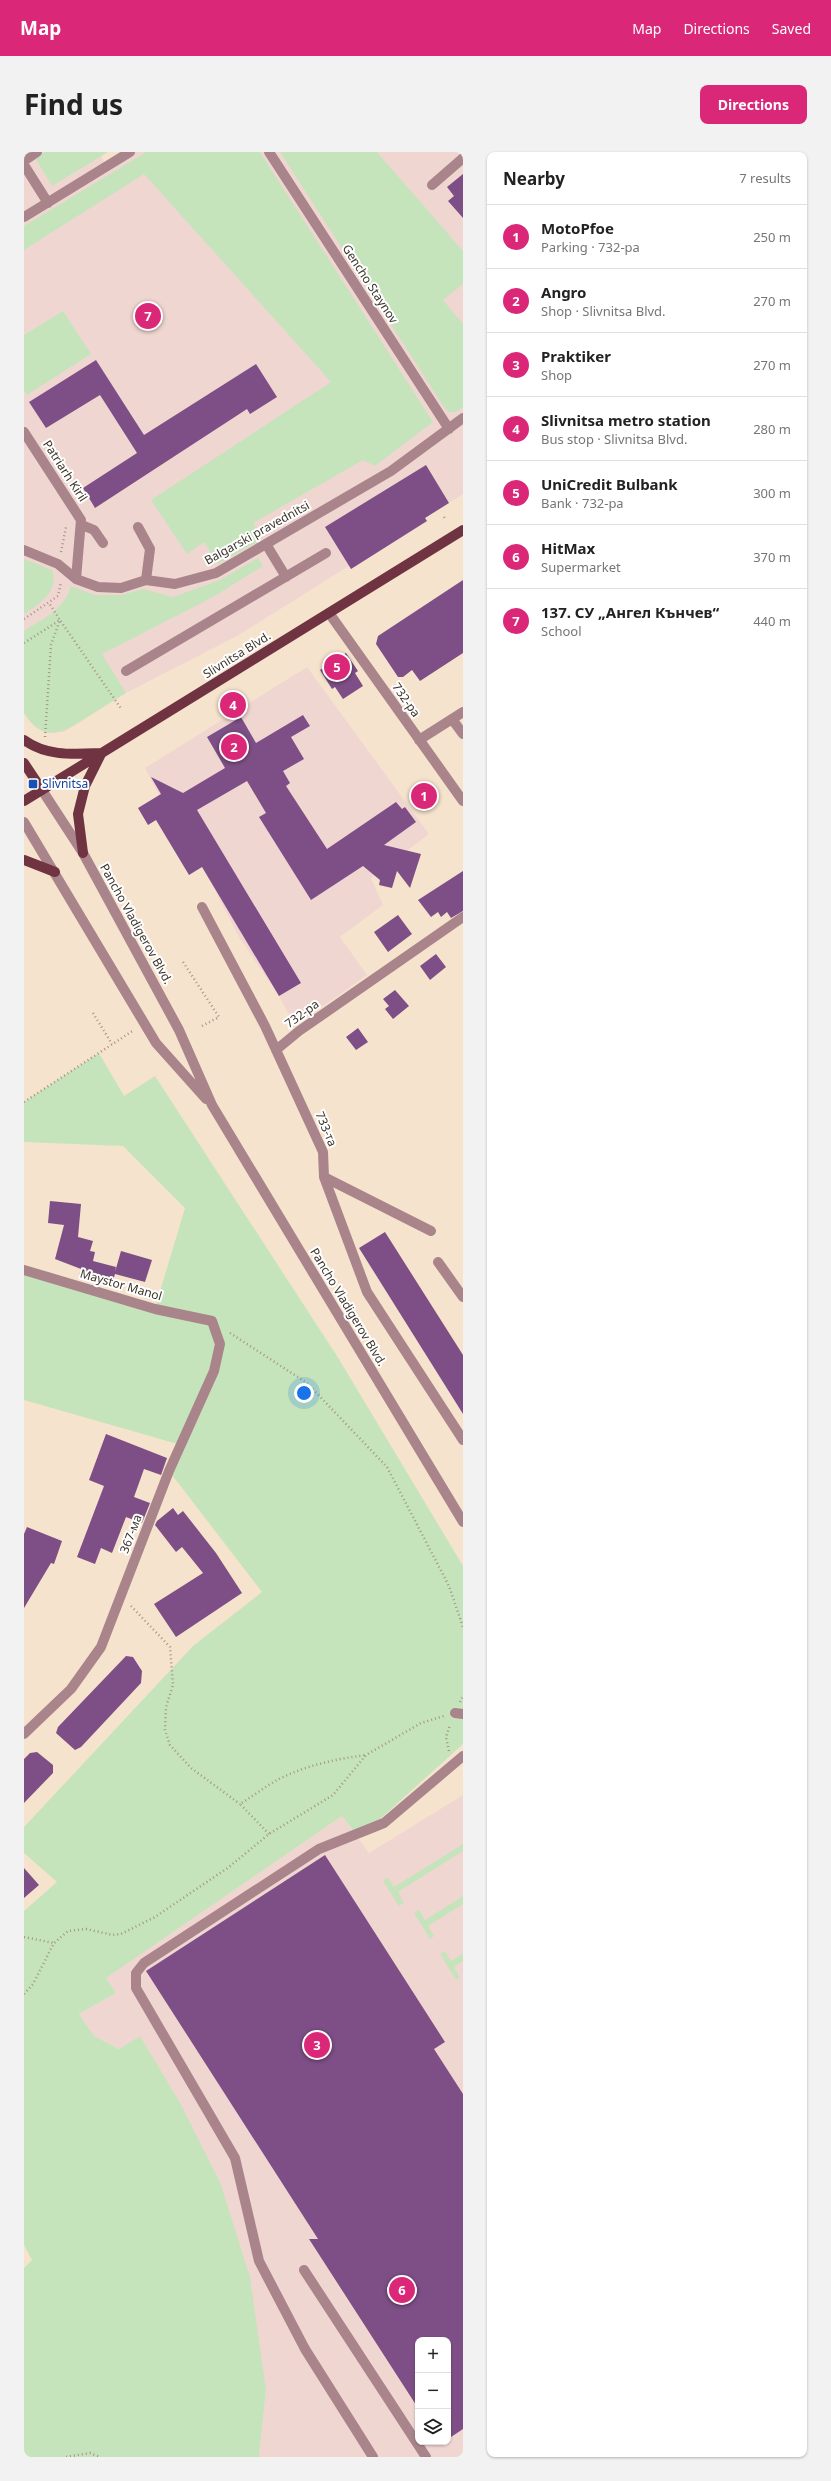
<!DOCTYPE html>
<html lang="en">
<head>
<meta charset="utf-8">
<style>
	body { margin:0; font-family:"Noto Sans",sans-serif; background:#f2f2f2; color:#222 }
	.controls { position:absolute; right:12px; bottom:12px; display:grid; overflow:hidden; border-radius:8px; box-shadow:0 1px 3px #0004 }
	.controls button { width:36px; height:36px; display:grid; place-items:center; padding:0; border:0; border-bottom:1px solid #e0e0e0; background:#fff; color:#222; font:20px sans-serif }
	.you { position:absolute; left:280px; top:1241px; width:14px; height:14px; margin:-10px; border:3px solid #fff; border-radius:50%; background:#1a73e8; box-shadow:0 0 0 6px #1a73e833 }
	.badge { display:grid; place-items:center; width:26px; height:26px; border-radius:50%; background:#db2777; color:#fff; font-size:13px; font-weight:700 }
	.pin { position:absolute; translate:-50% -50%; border:2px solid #fff; box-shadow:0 1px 4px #0006 }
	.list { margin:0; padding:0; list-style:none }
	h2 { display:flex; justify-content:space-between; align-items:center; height:52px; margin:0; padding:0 16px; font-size:17px }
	h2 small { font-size:13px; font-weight:400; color:#767676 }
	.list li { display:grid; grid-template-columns:26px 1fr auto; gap:12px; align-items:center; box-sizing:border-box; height:64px; padding:0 16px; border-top:1px solid #e0e0e0 }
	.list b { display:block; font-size:15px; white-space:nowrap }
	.list p { margin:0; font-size:13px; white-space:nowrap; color:#767676 }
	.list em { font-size:13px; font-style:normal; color:#767676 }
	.icon { flex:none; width:22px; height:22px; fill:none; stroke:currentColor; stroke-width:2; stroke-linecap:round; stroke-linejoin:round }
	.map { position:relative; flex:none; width:439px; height:2305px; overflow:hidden; border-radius:8px }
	header { display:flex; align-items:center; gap:24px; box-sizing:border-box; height:56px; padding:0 20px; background:#db2777; color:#fff }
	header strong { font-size:19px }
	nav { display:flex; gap:22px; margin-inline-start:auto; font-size:14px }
	.intro { display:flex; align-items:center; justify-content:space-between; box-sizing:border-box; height:96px; padding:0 24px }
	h1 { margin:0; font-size:28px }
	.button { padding:10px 18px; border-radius:8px; background:#db2777; color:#fff; font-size:14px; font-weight:700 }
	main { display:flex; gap:24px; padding:0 24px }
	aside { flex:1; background:#fff; border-radius:8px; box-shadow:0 1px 3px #0004 }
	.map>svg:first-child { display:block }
	.commercial { fill:#f0d6d1; fill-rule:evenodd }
	.green { fill:#c5e4bc }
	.building { fill:#7d4f86 }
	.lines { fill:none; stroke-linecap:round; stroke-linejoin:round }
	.path { stroke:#a39585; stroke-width:2.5; stroke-dasharray:1 3; stroke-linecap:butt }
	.minor { stroke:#a9848b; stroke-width:10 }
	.major { stroke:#6f3342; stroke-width:10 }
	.transit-dot { fill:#1a4fb4; stroke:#fff; stroke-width:1.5 }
	.labels { text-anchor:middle; stroke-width:4; stroke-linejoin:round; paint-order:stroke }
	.street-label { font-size:12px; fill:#3c352c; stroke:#fff }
	.transit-label { font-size:12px; fill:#164399; stroke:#fff; text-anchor:start }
</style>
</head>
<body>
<header>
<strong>Map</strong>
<nav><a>Map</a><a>Directions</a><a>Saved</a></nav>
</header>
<div class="intro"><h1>Find us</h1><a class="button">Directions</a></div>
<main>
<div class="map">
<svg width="439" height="2305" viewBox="0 0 439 2305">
	<rect width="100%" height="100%" fill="#f6e3cd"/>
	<!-- commercial -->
	<path class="commercial" d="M 0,0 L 74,0 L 83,14 L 106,0 L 439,0 L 439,342 L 401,366 L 403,369 L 327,417 L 325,414 L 213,484 L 102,541 L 40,580 L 28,581 L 19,579 L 9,573 L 0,561 Z
		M 283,515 L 405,682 L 347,726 L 359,753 L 316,785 L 343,823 L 283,866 L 264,861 L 255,844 L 215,785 L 181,719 L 134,641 L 121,616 Z
		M 439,1643 L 439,2305 L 235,2305 L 242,2238 L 116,1885 L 95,1897 L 70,1884 L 55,1862 L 92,1841 L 81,1826 L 318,1664 L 345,1701 ZM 394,2188 L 424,2188 L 424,2290 L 394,2290 Z"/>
	<!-- green -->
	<path class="green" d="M 21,0 L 84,0 L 28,34 L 11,6 Z
		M 122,0 L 236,0 L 409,270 L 351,314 L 339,308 L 229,371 L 238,387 L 194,412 L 180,390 L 163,402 L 127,348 L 307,230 L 120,22 L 0,98 L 0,74 Z
		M 256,0 L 353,0 L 439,99 L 439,132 L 419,148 L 439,172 L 439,255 L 432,260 L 425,260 L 420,255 Z
		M 39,159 L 67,202 L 3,243 L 0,238 L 0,183 Z
		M 234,406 L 239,414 L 189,445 L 78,502 L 102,541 C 89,549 77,556 65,564 C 40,580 20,593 0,561 L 0,479 C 21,465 39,459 47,434 L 71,443 L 97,443 L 119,437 L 149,445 L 196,428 Z
		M 0,407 L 28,418 C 35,440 17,451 0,462 Z
		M 75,901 L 100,944 L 131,924 L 313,1204 L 439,1414 L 439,1592 L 335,1686 L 318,1664 L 82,1826 L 92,1841 L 55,1862 L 70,1884 L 95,1897 L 116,1884 L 155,1949 L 196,2030 L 226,2125 L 242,2238 L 235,2305 L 0,2305 L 0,2116 L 8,2108 L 0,2093 L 0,1759 L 33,1730 L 0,1701 L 0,1675 L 169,1494 L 238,1440 L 145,1319 L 157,1293 L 0,1248 L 0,1118 L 131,1156 L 161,1056 L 99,994 L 0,990 L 0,950 Z
		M 439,1692 L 439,1699 L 374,1740 L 380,1751 L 375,1754 L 359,1729 L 364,1725 L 370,1735 Z
		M 439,1744 L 439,1752 L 404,1774 L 410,1784 L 406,1787 L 390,1761 L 395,1758 L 401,1768 Z
		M 421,1799 L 427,1809 L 439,1802 L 439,1809 L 430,1815 L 436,1826 L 432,1828 L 416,1802 Z"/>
	<!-- building -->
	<path class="building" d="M 439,22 L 439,66 L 424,49 L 430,44 L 423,35 Z
		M 72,208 L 120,283 L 232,212 L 253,245 L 226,262 L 223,257 L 71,356 L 59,336 L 113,301 L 76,243 L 22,276 L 5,250 Z
		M 402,313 L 425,351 L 401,366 L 403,369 L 327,417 L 301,375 Z
		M 439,428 L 439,501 L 396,529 L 388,518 L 379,525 L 374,525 L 352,492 L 354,484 Z
		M 322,501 L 334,519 L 331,521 L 339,534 L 319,547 L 311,535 L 308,537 L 296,518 Z
		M 279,563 L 286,574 L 267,585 L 280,607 L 259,619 L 266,631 L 262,634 L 303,697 L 372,650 L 378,657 L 381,655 L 392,670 L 360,693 L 397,702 L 386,736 L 373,719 L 368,736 L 355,733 L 356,728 L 339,714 L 287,748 L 235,665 L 242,661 L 223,629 L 173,658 L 277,831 L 255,844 L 178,715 L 165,723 L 132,668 L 124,673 L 114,656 L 137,642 L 127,625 L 159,641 L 201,616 L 183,585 L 217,565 L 232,591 Z
		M 439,719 L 439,759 L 427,766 L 423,760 L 417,765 L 414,760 L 407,765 L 394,748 Z
		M 374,763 L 388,782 L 364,800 L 350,780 Z
		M 412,802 L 422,815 L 406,828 L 396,814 Z
		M 371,838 L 385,854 L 369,867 L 361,857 L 365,854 L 359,847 Z
		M 334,876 L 344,890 L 332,898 L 322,885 Z
		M 26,1049 L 57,1052 L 54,1085 L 69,1089 L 66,1099 L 71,1100 L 69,1109 L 92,1115 L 91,1120 L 97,1099 L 128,1108 L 121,1130 L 91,1122 L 88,1132 L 55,1123 L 57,1117 L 31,1107 L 40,1073 L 24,1071 Z
		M 361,1080 L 439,1203 L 439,1262 L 335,1096 Z
		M 82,1282 L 143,1306 L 137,1323 L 120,1317 L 110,1345 L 126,1351 L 118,1371 L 102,1365 L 88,1401 L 77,1396 L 71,1412 L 53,1405 L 80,1334 L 65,1328 Z
		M 149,1356 L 154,1363 L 159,1359 L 192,1401 L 218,1441 L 152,1485 L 130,1452 L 179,1421 L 158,1395 L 152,1400 L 131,1373 L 133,1369 Z
		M 3,1375 L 38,1389 L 30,1412 L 27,1411 L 0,1456 L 0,1382 Z
		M 102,1504 L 109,1505 L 118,1519 L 117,1531 L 57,1595 L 51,1598 L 32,1581 L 34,1575 Z
		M 13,1600 L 29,1613 L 29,1621 L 0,1651 L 0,1607 L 6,1601 Z
		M 301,1703 L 421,1890 L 410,1897 L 439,1942 L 439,2277 L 424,2287 L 424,2188 L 394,2188 L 394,2256 L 285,2087 L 294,2087 L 122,1819 Z
		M 0,1716 L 15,1733 L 0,1746 Z"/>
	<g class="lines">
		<!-- path -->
		<path class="path" d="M 420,365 L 422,368
			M 37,400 L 42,375
			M 0,467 L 34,444 L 37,430
			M 0,491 L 36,468 L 98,558
			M 21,585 L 27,493 L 36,468 L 25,451
			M 159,810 L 195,865 L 178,874
			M 69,861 L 88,892
			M 0,950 L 110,878
			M 206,1181 L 283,1231 L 363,1315 L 425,1434 L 439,1475
			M 107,1454 L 146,1495 L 149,1533 L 142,1555 L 141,1578 L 146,1593 L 167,1616 L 216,1652
			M 436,1550 L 439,1544
			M 425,1599 L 422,1585 L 426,1573
			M 245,1682 L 216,1652 C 229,1644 242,1634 255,1627 C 283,1613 312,1607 342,1603
			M 0,1785 L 30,1791
			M 0,1842 L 9,1832 L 30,1791 L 44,1779 L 62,1777 L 89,1783 L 97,1782 L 131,1765 L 205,1715 L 245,1682 L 309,1643 L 342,1603 L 397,1571 L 420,1564
			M 42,2305 L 66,2301 L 76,2305"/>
		<!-- minor -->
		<path class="minor" d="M 245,0 L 425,277
			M 0,9 L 13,0
			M 0,13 L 24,51
			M 408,33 L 439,6
			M 0,65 L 106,0
			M 0,280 L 57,368 L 52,427
			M 58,373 L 70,378 L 79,391
			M 114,375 L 126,397 L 122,428
			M 242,392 L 262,425
			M 0,398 L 34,412 L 52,427 L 74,435 L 97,436 L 122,428 L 151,432 L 192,421 L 367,319 L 439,266
			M 305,461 L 439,649
			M 102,519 L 302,401
			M 428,567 L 439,582
			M 395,588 L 439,560
			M 18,638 L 59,701 L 155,878 L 188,953 L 439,1370
			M 0,670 L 132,891 L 182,947
			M 178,755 L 241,874 L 299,1000 L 300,1025 L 343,1140 L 439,1288
			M 252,898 L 275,879 L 439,765
			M 300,1025 L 407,1079
			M 414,1110 L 439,1145
			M 0,1118 L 131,1157 L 188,1169 L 196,1192 L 190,1219 L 145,1319 L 77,1495 L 47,1537 L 0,1582
			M 431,1561 L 439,1562
			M 280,2118 L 402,2305
			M 349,2305 L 281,2197 L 235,2109 L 211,2006 L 112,1836 L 112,1821 L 120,1811 L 295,1697 L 360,1671 L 439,1604"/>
		<!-- major -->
		<path class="major" d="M 0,588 C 23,605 51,602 78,601
			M 0,611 L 18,638
			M 0,649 L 439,378
			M 59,701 L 54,662 L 61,634 L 77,602
			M 0,708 L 31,720"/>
	</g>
	<!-- markers -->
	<rect class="transit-dot" x="4" y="627" width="10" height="10" rx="2"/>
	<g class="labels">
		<!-- street labels -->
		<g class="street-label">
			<text transform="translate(346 132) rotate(57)" y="4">Gencho Staynov</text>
			<text transform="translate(41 319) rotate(57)" y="4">Patriarh Kiril</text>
			<text transform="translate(233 381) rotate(-29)" y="4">Balgarski pravednitsi</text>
			<text transform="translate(213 503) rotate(-32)" y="4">Slivnitsa Blvd.</text>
			<text transform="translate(382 548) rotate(55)" y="4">732-ра</text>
			<text transform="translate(112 772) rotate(61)" y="4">Pancho Vladigerov Blvd.</text>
			<text transform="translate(278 862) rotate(-36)" y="4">732-ра</text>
			<text transform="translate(302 977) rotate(67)" y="4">733-та</text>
			<text transform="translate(97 1133) rotate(16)" y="4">Maystor Manol</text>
			<text transform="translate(324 1155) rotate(59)" y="4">Pancho Vladigerov Blvd.</text>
			<text transform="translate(107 1382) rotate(-69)" y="4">367-ма</text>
		</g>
		<!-- transit labels -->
		<g class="transit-label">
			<text x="18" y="636">Slivnitsa</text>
		</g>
	</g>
</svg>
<div class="controls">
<button>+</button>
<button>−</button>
<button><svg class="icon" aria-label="layers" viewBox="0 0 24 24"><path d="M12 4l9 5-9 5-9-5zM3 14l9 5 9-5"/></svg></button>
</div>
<div class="you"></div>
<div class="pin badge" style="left:400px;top:644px">1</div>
<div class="pin badge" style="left:210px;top:595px">2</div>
<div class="pin badge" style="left:293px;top:1893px">3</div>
<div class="pin badge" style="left:209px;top:553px">4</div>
<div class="pin badge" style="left:313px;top:515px">5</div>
<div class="pin badge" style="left:378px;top:2138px">6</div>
<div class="pin badge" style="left:124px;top:164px">7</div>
</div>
<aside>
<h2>Nearby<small>7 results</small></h2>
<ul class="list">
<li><span class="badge">1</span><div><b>MotoPfoe</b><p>Parking · 732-ра</p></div><em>250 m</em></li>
<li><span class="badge">2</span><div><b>Angro</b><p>Shop · Slivnitsa Blvd.</p></div><em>270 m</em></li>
<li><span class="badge">3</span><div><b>Praktiker</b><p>Shop</p></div><em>270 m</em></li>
<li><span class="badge">4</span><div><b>Slivnitsa metro station</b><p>Bus stop · Slivnitsa Blvd.</p></div><em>280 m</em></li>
<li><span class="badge">5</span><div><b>UniCredit Bulbank</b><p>Bank · 732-ра</p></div><em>300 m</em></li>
<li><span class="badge">6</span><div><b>HitMax</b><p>Supermarket</p></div><em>370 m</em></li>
<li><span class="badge">7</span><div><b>137. СУ „Ангел Кънчев“</b><p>School</p></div><em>440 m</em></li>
</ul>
</aside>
</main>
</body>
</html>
